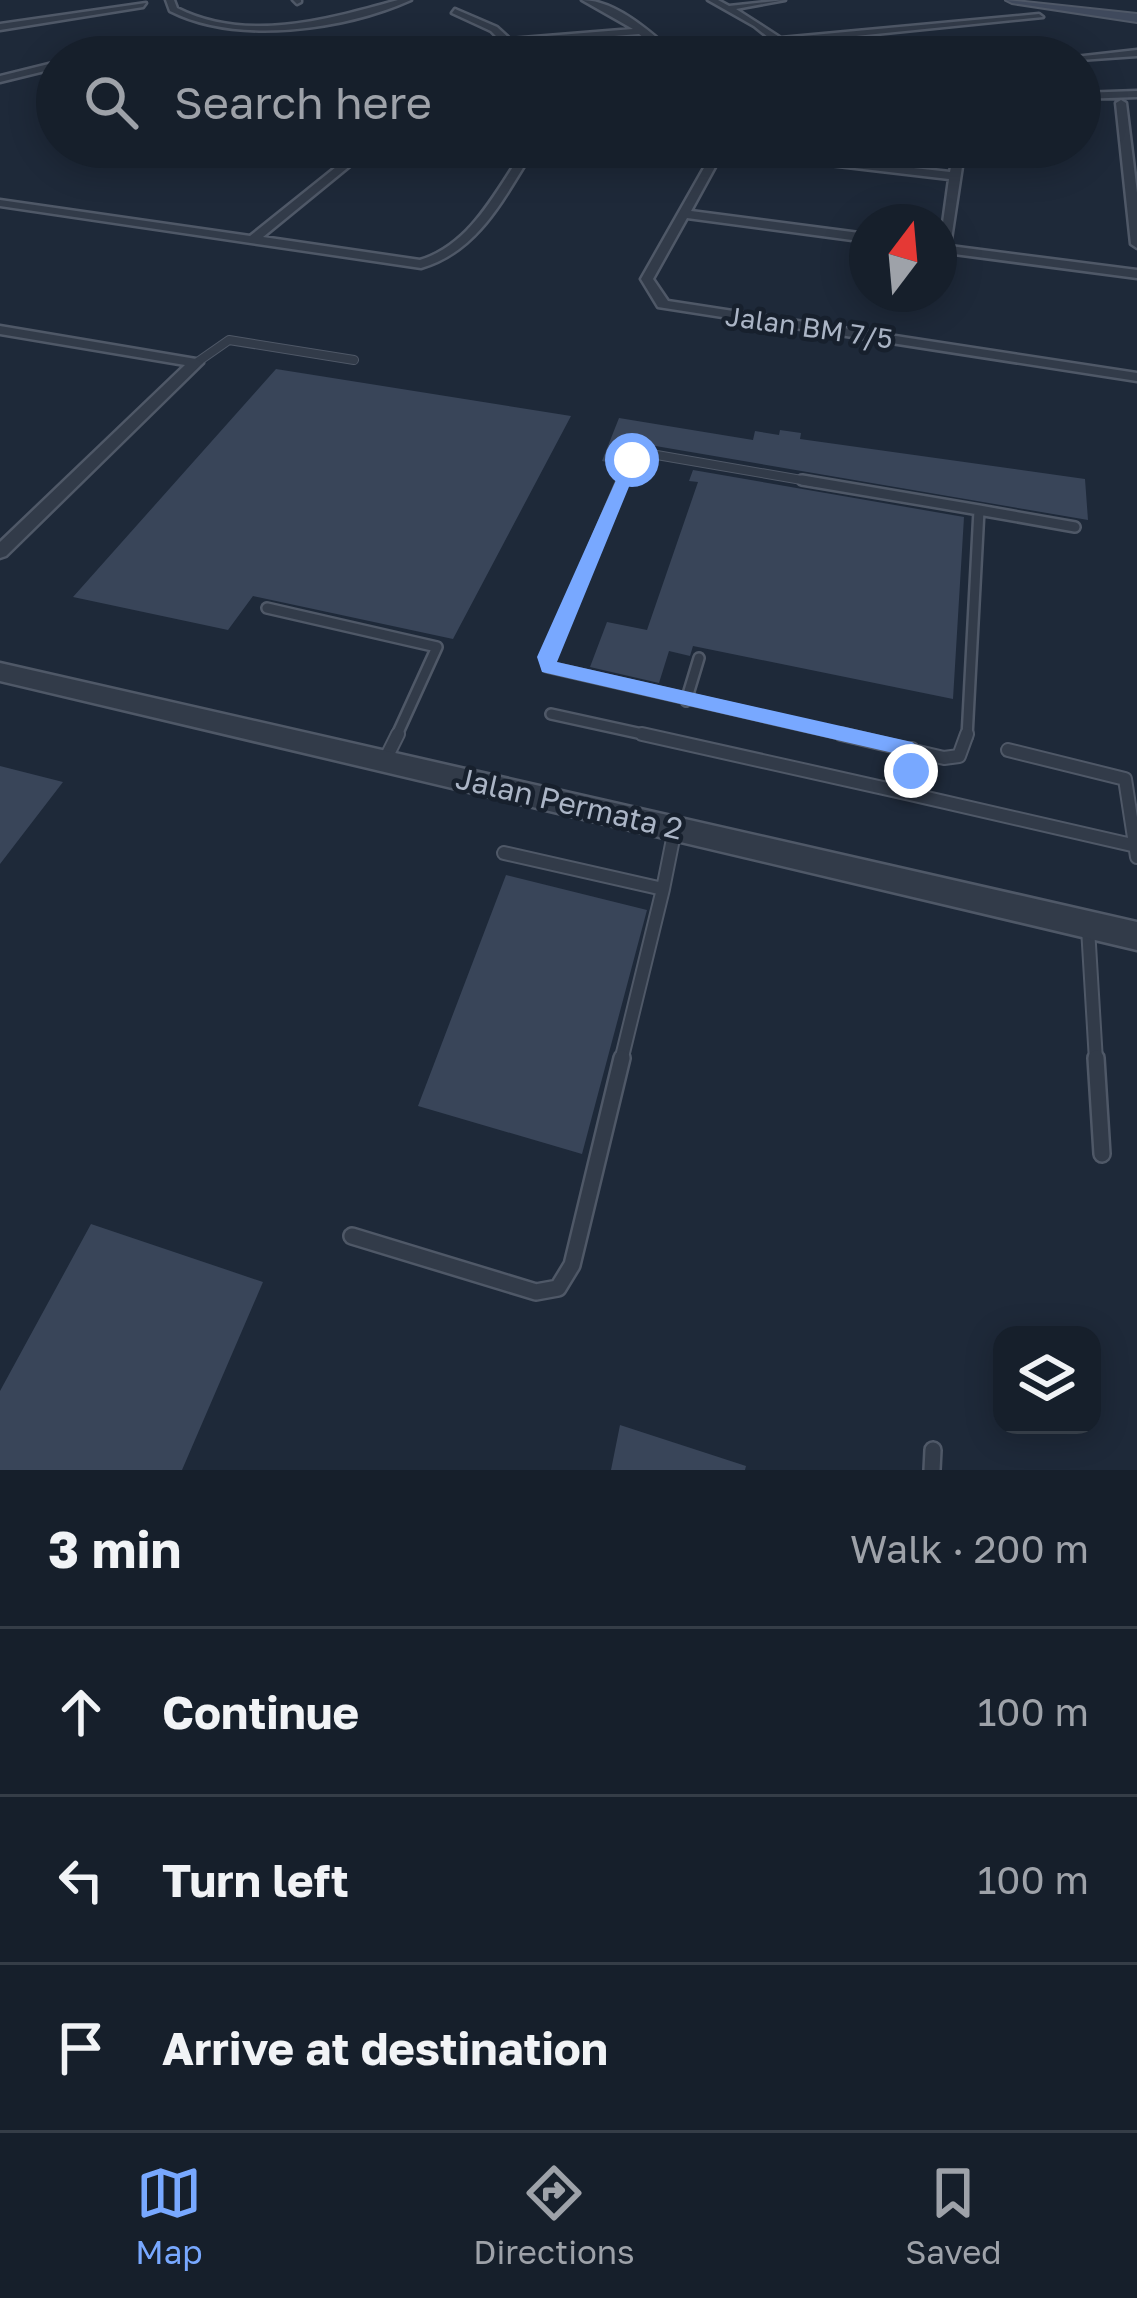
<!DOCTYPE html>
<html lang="en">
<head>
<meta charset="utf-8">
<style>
	body { margin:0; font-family:"Golos Text",sans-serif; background:#1f2733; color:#f1f3f6 }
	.controls { position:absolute; right:36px; bottom:36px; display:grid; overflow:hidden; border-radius:24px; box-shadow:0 6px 30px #0003 }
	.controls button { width:108px; height:108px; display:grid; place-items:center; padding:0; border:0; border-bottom:3px solid #353d47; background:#161f2b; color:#f1f3f6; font:60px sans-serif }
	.compass { position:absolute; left:849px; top:204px; width:108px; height:108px; border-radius:50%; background:#161f2b; box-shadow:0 6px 30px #0003; rotate:16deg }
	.stop { position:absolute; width:36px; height:36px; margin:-27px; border:9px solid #78a8ff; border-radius:50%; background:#fff }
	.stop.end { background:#78a8ff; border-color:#fff; box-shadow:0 3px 12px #0008 }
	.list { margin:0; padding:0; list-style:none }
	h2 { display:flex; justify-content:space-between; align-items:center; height:156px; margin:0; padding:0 48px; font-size:51px }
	h2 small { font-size:39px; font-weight:400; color:#9ea2a9 }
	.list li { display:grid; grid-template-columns:78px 1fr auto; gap:36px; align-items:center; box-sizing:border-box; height:168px; padding:0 48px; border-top:3px solid #353d47 }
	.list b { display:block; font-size:45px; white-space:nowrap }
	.list em { font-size:39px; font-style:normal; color:#9ea2a9 }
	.icon { flex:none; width:66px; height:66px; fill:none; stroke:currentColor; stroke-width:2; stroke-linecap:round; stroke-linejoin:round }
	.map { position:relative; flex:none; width:1137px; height:1470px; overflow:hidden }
	.search { position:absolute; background:#161f2b; box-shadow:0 6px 30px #0003; left:36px; right:36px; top:36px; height:132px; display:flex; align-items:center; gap:30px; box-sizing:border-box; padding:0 42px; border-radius:66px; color:#9ea2a9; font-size:45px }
	.sheet { height:660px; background:#161f2b }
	nav { display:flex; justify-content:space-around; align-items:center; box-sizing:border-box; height:168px; border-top:3px solid #353d47; background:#161f2b; font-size:33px; color:#9ea2a9 }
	nav a { display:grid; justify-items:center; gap:6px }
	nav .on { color:#78a8ff }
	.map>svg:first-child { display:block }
	.building { fill:#394559 }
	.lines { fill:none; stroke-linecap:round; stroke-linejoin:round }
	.service-far3-casing { stroke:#4f5867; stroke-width:10 }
	.service-far2-casing { stroke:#4f5867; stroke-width:14 }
	.service-far1-casing { stroke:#4f5867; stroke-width:16 }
	.service-casing { stroke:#4f5867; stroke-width:20 }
	.minor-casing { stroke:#4f5867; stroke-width:5 }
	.tertiary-casing { stroke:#4f5867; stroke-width:5 }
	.secondary-casing { stroke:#4f5867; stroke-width:4 }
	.service-far3 { stroke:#323b49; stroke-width:8 }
	.service-far2 { stroke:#323b49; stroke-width:9 }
	.service-far1 { stroke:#323b49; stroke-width:12 }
	.service { stroke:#323b49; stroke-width:15 }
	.minor { fill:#323b49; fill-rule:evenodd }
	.tertiary { fill:#323b49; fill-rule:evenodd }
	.secondary { fill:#3f495c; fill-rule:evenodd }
	.route { fill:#78a8ff }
	.labels { text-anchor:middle; stroke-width:9; stroke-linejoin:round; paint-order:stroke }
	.far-street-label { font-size:27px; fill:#abb5c6; stroke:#17202d }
	.street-label { font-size:30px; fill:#abb5c6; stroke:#17202d }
</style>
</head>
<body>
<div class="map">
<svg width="1137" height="1470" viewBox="0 0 1137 1470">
	<rect width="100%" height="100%" fill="#1e2939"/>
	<!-- building -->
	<path class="building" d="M 276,369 L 571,416 L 453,639 L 253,596 L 228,630 L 73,597 Z
		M 619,418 L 753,440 L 755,431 L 779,435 L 780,430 L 801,433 L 800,439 L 1085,479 L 1088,520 L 632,442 L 621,465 L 602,461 Z
		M 693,470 L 964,517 L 953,699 L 693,646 L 690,656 L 669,651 L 659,683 L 590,667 L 607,622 L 647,630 L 698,482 L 689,481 Z
		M 0,766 L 63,782 L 0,864 Z
		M 506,875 L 647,910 L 582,1154 L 418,1106 Z
		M 91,1224 L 263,1282 L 182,1470 L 0,1470 L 0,1391 Z
		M 620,1425 L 746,1466 L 745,1470 L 611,1470 Z"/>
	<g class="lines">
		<defs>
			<path id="service-far3" d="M 196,363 L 229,340 L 354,360
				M 622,483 L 632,460 L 651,454 L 819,483"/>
			<path id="service-far2" d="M 623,480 L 547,657 L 548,667 L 854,737
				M 802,480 L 979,510
				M 979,510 L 1075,527
				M 267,608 L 437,647 L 396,737
				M 686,701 L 699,658
				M 551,714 L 656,737
				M 967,737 L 979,510"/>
			<path id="service-far1" d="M 642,734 L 910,794
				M 841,734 L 944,758 L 959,756 L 967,734
				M 912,749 L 910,794 L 1136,846
				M 1008,750 L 1125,779 L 1137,857
				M 384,762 L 398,734
				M 504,853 L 663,889 L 675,829
				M 1088,928 L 1096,1061
				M 621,1061 L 663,889"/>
			<path id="service" d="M 1096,1058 L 1102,1154
				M 352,1236 L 536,1292 L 558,1288 L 572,1265 L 622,1058
				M 932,1470 L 933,1450"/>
			<path id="minor" d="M 166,0 L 174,0 L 177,8 C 246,43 326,20 398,0 L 411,0 C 344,30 237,45 170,11 Z
				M 293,0 L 301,0 L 301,2 L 297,4 Z
				M 582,0 C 617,0 654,35 679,57 L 668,57 L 639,34 L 352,57 L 313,57 L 500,40 L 491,31 L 452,13 L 455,9 L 497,27 L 510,39 L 633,29 Z
				M 708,0 L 718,0 L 729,6 L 785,0 L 736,9 L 781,38 L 1039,14 L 1043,17 L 787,43 L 804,57 L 793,57 L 754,26 Z
				M 146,3 L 143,7 L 0,30 L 0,24 Z
				M 1137,50 L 1137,56 L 1080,60 L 1075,57 Z
				M 57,62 L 57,68 L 0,82 L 0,76 Z
				M 1137,91 L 1137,97 L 1080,99 L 1080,93 Z
				M 1121,100 L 1126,103 L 1137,193 L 1137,248 L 1131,244 L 1116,103 Z
				M 145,147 L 176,147 L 171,150 Z
				M 361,147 L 373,147 L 263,237 L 420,260 C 472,244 497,189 526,147 L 536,147 C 505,195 480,251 421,268 L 0,206 L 0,200 L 250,236 Z
				M 677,147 L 726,147 L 691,211 L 867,234 L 867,242 L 687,218 L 653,279 L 668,301 L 1137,373 L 1137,381 L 658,307 L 641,279 L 713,152 Z
				M 785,147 L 799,147 L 823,158 L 950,172 L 955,147 L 965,147 L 950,246 L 1137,270 L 1137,278 L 939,252 L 949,179 L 821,164 Z
				M 0,326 L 196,359 L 203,363 L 6,556 L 0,558 L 0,542 L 185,365 L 0,334 Z"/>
			<path id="tertiary" d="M 0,663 L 1137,922 L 1137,950 L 0,681 Z"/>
			<path id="secondary" d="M 1006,0 L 1137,14 L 1137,22 L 1012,3 Z"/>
		</defs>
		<!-- service-far3 casing -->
		<use href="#service-far3" class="service-far3-casing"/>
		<!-- service-far2 casing -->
		<use href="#service-far2" class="service-far2-casing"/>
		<!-- service-far1 casing -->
		<use href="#service-far1" class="service-far1-casing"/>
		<!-- service casing -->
		<use href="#service" class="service-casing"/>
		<!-- minor casing -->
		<use href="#minor" class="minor-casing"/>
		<!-- tertiary casing -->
		<use href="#tertiary" class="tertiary-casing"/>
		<!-- secondary casing -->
		<use href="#secondary" class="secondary-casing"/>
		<!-- service-far3 -->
		<use href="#service-far3" class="service-far3"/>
		<!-- service-far2 -->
		<use href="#service-far2" class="service-far2"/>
		<!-- service-far1 -->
		<use href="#service-far1" class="service-far1"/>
		<!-- service -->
		<use href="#service" class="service"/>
		<!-- minor -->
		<use href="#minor" class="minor"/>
		<!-- tertiary -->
		<use href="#tertiary" class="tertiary"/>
		<!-- secondary -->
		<use href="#secondary" class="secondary"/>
	</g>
	<!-- route -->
	<path class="route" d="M 632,455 L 640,460 L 557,662 L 912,742 L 922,749 L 918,776 L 904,776 L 902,755 L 542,672 L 537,657 L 625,460 Z"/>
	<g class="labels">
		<!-- far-street labels -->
		<g class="far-street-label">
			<text transform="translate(809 328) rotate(8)" y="9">Jalan BM 7/5</text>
		</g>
		<!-- street labels -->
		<g class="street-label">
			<text transform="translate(569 804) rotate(13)" y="10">Jalan Permata 2</text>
		</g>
	</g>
</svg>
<div class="controls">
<button><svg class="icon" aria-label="layers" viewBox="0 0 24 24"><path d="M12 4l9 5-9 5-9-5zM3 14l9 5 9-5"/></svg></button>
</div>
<svg class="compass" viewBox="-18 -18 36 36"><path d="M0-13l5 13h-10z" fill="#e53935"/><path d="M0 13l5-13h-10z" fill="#9ea2a9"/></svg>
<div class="stop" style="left:632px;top:460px"></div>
<div class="stop end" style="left:911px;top:771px"></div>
<div class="search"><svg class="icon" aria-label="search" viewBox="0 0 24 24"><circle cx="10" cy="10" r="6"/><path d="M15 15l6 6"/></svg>Search here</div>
</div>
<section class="sheet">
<h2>3 min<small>Walk · 200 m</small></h2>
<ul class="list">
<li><svg class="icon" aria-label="ahead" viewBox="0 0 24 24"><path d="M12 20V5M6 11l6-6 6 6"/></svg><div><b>Continue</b></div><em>100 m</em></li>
<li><svg class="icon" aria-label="left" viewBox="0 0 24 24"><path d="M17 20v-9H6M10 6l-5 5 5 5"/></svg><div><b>Turn left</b></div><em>100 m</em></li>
<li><svg class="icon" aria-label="arrive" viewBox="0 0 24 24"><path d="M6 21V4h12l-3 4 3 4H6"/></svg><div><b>Arrive at destination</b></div></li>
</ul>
</section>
<nav>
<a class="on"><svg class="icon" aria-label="map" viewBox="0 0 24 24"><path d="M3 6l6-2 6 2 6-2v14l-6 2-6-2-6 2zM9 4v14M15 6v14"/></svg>Map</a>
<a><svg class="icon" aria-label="directions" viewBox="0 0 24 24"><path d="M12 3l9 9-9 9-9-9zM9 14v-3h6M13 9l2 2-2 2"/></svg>Directions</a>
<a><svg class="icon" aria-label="saved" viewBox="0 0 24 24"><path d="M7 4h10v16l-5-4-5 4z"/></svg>Saved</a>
</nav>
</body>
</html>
